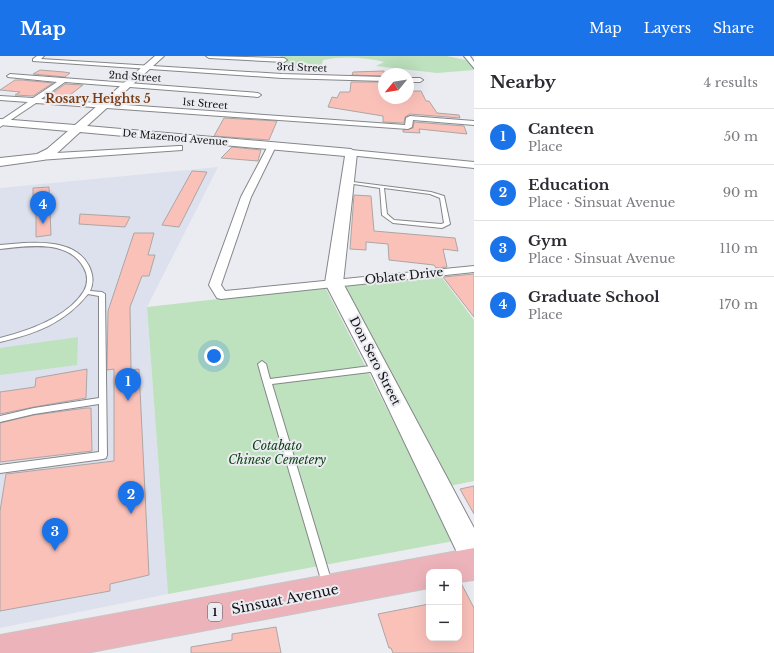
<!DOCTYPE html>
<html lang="en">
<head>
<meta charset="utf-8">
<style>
	body { margin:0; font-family:"Libre Baskerville",serif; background:#f7f7f7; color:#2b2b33 }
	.controls { position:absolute; right:12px; bottom:12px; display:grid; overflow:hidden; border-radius:8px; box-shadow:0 4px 16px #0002 }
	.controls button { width:36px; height:36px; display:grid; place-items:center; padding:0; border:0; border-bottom:1px solid #e1e1e2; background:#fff; color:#2b2b33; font:20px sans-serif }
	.compass { position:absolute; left:378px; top:12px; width:36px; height:36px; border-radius:50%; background:#fff; box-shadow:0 4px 16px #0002; rotate:240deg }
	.you { position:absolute; left:214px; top:300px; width:14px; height:14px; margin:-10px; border:3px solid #fff; border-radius:50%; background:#1a73e8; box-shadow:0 0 0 6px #1a73e833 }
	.badge { display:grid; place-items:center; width:26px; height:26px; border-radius:50%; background:#1a73e8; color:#fff; font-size:13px; font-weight:700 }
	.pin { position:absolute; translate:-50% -33px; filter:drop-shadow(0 1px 2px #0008) }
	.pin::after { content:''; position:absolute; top:21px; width:14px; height:12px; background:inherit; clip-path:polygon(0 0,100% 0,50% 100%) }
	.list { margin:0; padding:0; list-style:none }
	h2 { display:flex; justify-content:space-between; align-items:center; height:52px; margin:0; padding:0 16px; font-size:17px }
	h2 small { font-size:13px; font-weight:400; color:#7c7c81 }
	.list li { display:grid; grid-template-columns:26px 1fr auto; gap:12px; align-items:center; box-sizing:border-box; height:56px; padding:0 16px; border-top:1px solid #e1e1e2 }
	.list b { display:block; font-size:15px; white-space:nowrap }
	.list p { margin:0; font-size:13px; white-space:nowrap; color:#7c7c81 }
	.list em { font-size:13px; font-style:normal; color:#7c7c81 }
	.map { position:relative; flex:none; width:474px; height:597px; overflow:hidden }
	header { display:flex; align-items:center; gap:24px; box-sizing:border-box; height:56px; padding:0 20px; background:#1a73e8; color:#fff }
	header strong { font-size:19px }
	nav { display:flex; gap:22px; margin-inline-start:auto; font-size:14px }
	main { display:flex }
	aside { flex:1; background:#fff }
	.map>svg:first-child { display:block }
	.built { fill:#dde1ed }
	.green { fill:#bde2bd }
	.building { fill:#fac1b9; stroke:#aca6a5 }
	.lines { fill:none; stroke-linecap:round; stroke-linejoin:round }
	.lane-casing { stroke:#85868a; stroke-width:2 }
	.street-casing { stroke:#85868a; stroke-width:2 }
	.secondary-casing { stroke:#85868a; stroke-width:2 }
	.primary-casing { stroke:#c6c6c7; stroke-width:2 }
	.lane { fill:#fff; fill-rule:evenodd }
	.street { fill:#fff; fill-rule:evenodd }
	.secondary { fill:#fff; fill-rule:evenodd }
	.primary { fill:#edb3bb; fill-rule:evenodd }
	.labels { text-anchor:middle; stroke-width:4; stroke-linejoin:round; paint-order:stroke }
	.far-street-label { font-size:10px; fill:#131315; stroke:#ebecf1 }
	.shield { fill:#ebecf1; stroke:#545457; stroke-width:1 }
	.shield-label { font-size:11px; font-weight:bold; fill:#131315 }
	.far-quarter-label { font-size:12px; font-weight:bold; fill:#7c3e17; stroke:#ebecf1 }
	.street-label { font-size:12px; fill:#131315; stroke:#ebecf1 }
	.park-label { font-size:12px; font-style:italic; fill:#093e11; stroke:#ebecf1 }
	.near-street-label { font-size:14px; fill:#131315; stroke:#ebecf1 }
</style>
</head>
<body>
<header>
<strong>Map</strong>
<nav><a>Map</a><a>Layers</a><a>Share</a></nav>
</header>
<main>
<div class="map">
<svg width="474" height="597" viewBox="0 0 474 597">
	<rect width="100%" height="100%" fill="#ebecf1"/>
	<!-- built -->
	<path class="built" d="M 218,111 L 147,251 L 168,538 L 0,572 L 0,132 Z"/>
	<!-- green -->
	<path class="green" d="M 280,0 L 447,0 L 474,6 L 474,14 L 437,17 L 376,10 L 384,6 C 365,1 341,0 323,4 L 320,16 C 303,15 289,16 280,0 Z
		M 440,219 L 474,264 L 474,425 L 449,430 L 343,229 Z
		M 325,231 L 454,485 L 168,538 L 147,251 Z
		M 78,281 L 77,309 L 0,319 L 0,292 Z"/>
	<!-- building -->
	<path class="building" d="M 40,14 L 64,16 L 70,17 L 65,21 L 33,18 Z
		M 384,15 L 384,20 L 352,19 L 353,16 Z
		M 15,24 L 22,24 L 53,27 L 33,40 L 15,39 L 20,36 L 0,34 Z
		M 351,26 L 384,26 L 384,42 L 408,42 L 408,35 L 421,35 L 426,45 L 429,45 L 437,57 L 459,59 L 460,62 L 410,58 L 405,61 L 404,67 L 383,66 L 383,60 L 328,51 L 332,41 L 337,42 L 340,36 L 350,36 Z
		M 65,28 L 83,29 L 66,42 L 47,41 Z
		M 224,62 L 277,65 L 269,84 L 214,80 Z
		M 414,66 L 464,70 L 467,78 L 419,73 L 420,77 L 403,76 L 403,74 L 413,72 Z
		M 232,91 L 261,94 L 258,105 L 221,102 Z
		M 192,115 L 207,116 L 179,171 L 162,169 Z
		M 49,131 L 51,179 L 36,181 L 36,154 L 33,154 L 33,132 Z
		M 354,139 L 371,140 L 374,175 L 455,182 L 458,195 L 443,193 L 447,211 L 436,212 L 434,209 L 389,204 L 388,188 L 366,186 L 366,194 L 350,193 Z
		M 80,158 L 130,161 L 125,171 L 79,168 Z
		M 134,177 L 154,177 L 148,199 L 155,199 L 149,220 L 142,220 L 130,251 L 131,314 L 139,313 L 149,519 L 110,528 L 110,535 L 0,555 L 0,455 L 6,418 L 114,405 L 114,313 L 107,314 L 108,255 Z
		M 474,218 L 474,261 L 443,221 Z
		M 87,313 L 86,342 L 34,351 L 0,358 L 0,336 L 35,331 L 36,322 Z
		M 86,352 L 91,352 L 92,395 L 0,406 L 0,367 L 34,359 Z
		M 474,430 L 474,458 L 460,433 Z
		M 459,527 L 461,527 L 474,552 L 474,597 L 393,597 L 391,592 L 389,592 L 378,558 L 429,548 L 429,582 L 459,582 Z
		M 276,571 L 281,597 L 191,597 L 191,591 L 232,584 L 232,578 Z"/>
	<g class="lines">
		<defs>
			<path id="lane" d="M 345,125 L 431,136 L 444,140 L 450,168 L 442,172 L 393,167 L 382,159 L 380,132 L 347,127 L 345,126 ZM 384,132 L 430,138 L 440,142 L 444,167 L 441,168 L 394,164 L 387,158 Z
				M 24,187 C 48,186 77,187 89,210 C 93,219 94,226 90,235 L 102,236 L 105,238 L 107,399 L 106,402 L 103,403 L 0,417 L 0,409 L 99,396 L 99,348 L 34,358 L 0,366 L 0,360 L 34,352 L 99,342 L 99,240 L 88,238 C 65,267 35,278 0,286 L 0,282 C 28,275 68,261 84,235 C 88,228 88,219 84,212 C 69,183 27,190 0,193 L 0,189 Z
				M 262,305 L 266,308 L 270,323 L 378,309 L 382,312 L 378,315 L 272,328 L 332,527 L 331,531 L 327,532 L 323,531 L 322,527 L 263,326 L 258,308 Z"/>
			<path id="street" d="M 37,0 L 44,0 L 41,3 L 282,18 L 384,21 L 384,25 L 282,22 L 33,5 L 33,3 Z
				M 206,0 L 284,2 L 287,4 L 284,6 L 209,2 Z
				M 464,0 L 470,0 L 474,6 L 474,12 Z
				M 10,18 L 258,37 L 261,39 L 258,41 L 65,26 L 41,43 L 405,69 L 406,62 L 410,60 L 474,65 L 474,69 L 413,64 L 412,71 L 408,73 L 36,47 L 0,71 L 0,65 L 28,46 L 0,44 L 0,40 L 33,42 L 57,26 L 8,21 L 7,20 Z
				M 408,22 L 420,22 L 423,24 L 420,26 L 408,26 Z
				M 269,88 L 272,88 L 276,90 L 251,141 L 221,229 L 225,235 L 474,210 L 474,216 L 221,243 L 217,242 L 209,229 L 241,141 Z
				M 179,90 L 182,90 L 182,94 L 39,104 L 35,101 L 39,98 Z
				M 351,94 L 474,106 L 474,112 L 348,99 L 347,97 Z"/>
			<path id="secondary" d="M 155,0 L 164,0 L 87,70 L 351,93 L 357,97 L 343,227 L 474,472 L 474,515 L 464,511 L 369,312 L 325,227 L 345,100 L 80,76 L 55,99 L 43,104 L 0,110 L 0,102 L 37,98 L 47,93 L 68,75 L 0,69 L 0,63 L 75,69 Z"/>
			<path id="primary" d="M 474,492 L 474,524 L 459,526 L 459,516 L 429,516 L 429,532 L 86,597 L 0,597 L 0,579 Z"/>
		</defs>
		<!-- lane casing -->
		<use href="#lane" class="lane-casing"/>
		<!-- street casing -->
		<use href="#street" class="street-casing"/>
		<!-- secondary casing -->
		<use href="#secondary" class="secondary-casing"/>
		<!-- primary casing -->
		<use href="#primary" class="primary-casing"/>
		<!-- lane -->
		<use href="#lane" class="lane"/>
		<!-- street -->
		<use href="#street" class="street"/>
		<!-- secondary -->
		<use href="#secondary" class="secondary"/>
		<!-- primary -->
		<use href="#primary" class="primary"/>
	</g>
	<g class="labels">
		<!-- far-street labels -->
		<g class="far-street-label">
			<text transform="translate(302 11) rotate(2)" y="4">3rd Street</text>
			<text transform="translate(135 20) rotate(4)" y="4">2nd Street</text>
			<text transform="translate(205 47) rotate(5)" y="4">1st Street</text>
			<text transform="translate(175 81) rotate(5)" y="4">De Mazenod Avenue</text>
		</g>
		<!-- shield labels -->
		<rect class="shield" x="208" y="547" width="14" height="18" rx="3"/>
		<g class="shield-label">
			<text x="215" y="560">1</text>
		</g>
		<!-- far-quarter labels -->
		<g class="far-quarter-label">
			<text x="98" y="47">Rosary Heights 5</text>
		</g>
		<!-- street labels -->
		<g class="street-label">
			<text transform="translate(404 220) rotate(-6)" y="4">Oblate Drive</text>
			<text transform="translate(375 305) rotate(63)" y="4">Don Sero Street</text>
		</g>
		<!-- park labels -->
		<g class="park-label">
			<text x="277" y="394">Cotabato<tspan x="277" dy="14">Chinese Cemetery</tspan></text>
		</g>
		<!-- near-street labels -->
		<g class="near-street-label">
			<text transform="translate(285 543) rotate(-11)" y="5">Sinsuat Avenue</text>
		</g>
	</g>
</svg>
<div class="controls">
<button>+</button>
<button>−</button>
</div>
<svg class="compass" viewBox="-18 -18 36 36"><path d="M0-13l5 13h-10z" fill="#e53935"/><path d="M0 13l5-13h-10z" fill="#7c7c81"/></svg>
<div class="you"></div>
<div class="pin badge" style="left:128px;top:345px">1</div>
<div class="pin badge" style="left:131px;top:458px">2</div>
<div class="pin badge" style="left:55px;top:495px">3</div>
<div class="pin badge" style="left:43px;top:168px">4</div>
</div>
<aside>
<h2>Nearby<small>4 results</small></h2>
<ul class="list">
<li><span class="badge">1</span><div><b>Canteen</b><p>Place</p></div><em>50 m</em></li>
<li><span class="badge">2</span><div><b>Education</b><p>Place · Sinsuat Avenue</p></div><em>90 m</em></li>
<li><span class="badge">3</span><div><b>Gym</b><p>Place · Sinsuat Avenue</p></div><em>110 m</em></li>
<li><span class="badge">4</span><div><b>Graduate School</b><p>Place</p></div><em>170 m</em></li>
</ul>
</aside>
</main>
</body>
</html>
